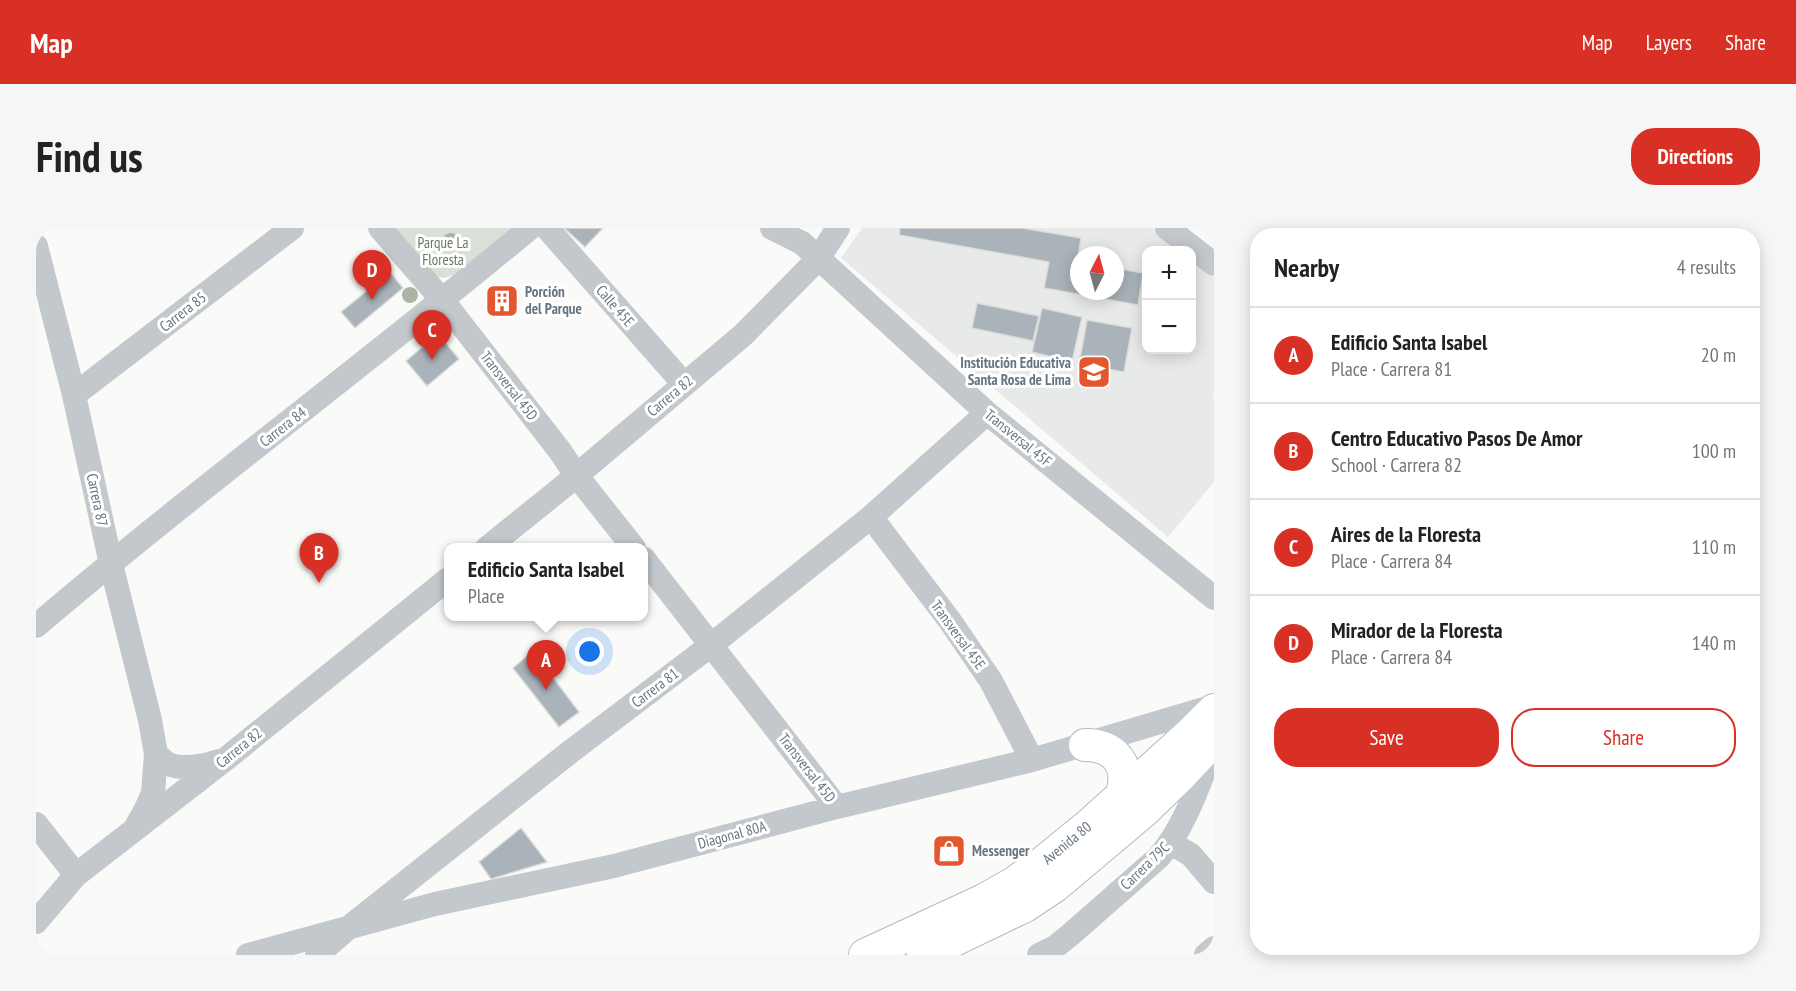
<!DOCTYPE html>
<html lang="en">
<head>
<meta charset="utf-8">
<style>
	body { margin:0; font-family:"PT Sans Narrow",sans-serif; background:#f6f6f6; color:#222 }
	.controls { position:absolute; right:18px; top:18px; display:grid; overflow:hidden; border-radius:12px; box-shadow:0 3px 15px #0003 }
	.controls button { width:54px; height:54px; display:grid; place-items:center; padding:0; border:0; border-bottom:2px solid #e0e0e0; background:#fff; color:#222; font:30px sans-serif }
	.compass { position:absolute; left:1034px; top:18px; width:54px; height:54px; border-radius:50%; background:#fff; box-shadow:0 3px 15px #0003; rotate:6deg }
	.you { position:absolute; left:554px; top:424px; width:21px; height:21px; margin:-15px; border:4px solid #fff; border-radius:50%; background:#1a73e8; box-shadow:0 0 0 9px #1a73e833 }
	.badge { display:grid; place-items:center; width:39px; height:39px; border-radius:50%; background:#d93025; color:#fff; font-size:20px; font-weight:700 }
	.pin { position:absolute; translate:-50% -50px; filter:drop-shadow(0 2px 3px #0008) }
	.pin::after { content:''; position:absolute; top:32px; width:21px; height:18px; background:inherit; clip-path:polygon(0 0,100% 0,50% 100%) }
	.popup { position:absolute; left:408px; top:315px; width:204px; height:78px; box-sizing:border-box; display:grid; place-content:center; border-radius:12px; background:#fff; filter:drop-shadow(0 2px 4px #0005); font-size:20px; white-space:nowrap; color:#767676 }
	.popup b { font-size:22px; color:#222 }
	.popup::after { content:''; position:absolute; left:50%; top:100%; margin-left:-12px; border:12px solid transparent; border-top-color:#fff }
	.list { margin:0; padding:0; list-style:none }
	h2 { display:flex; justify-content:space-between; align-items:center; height:78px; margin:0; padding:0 24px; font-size:26px }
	h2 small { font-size:20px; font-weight:400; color:#767676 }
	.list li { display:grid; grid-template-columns:39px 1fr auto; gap:18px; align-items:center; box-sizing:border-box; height:96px; padding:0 24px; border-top:2px solid #e0e0e0 }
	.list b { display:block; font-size:22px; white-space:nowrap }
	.list p { margin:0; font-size:20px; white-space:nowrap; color:#767676 }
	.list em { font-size:20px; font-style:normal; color:#767676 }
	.actions { display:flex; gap:12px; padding:18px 24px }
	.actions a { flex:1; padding:14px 0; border:2px solid #d93025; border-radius:24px; text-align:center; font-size:21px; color:#d93025 }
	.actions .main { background:#d93025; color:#fff }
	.map { position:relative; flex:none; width:1178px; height:727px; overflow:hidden; border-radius:24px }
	header { display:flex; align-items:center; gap:36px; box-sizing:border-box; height:84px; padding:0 30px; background:#d93025; color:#fff }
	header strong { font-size:28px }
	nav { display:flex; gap:33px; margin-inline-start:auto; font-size:21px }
	.intro { display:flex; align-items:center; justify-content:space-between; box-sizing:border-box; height:144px; padding:0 36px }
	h1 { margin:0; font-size:42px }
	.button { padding:15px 27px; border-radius:24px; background:#d93025; color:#fff; font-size:21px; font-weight:700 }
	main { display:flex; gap:36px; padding:0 36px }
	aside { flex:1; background:#fff; border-radius:24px; box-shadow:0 3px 15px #0003 }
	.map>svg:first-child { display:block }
	.built { fill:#e8e9e9; fill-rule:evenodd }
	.green { fill:#dadfd7 }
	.building { fill:#aab3b9; stroke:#dcdcda; stroke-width:1.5 }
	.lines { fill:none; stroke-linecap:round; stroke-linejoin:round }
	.major-casing { stroke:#b5babe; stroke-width:34 }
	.minor { stroke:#c3c8cc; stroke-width:24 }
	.major { stroke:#fff; stroke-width:32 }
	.tree { fill:#aab4a7 }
	.labels { text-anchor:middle; stroke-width:6; stroke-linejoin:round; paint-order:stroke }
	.park-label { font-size:15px; fill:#687a64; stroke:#fff }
	.poi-label { font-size:15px; font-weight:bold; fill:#657683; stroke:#fff; text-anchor:start }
	.street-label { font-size:15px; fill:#657683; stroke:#fff }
</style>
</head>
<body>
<header>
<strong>Map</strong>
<nav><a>Map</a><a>Layers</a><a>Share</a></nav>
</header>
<div class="intro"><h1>Find us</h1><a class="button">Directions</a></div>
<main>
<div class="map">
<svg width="1178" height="727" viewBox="0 0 1178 727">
	<rect width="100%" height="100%" fill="#fafaf8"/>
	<!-- built -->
	<path class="built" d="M 826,0 L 1116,0 L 1144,22 L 1110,22 L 1110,122 L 1156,122 L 1156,32 L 1178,50 L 1178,166 L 1176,170 L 1178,171 L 1178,254 L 1132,309 L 805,30 ZM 1043,27 L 1079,27 L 1079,63 L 1043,63 Z"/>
	<!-- green -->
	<path class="green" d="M 352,0 L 475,0 L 424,45 L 408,50 L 391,47 Z"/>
	<!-- building -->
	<path class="building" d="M 528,0 L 567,0 L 549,19 Z
		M 864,0 L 986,0 L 1045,10 L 1041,34 L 1043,34 L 1043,63 L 1079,63 L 1079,40 L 1107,45 L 1102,77 L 1008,60 L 1013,34 L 863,7 Z
		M 354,44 L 367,60 L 319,100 L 305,84 Z
		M 469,58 L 482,74 L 463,88 L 451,72 Z
		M 941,75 L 1003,88 L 997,113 L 936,100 Z
		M 1006,80 L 1046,89 L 1036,134 L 996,124 Z
		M 1051,92 L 1096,100 L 1088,144 L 1043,136 Z
		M 402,106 L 423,131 L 391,158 L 370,133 Z
		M 497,423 L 543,484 L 523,499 L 477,440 Z
		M 485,600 L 511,634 L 455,651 L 443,634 Z"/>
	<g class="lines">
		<defs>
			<g id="major">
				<path d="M 1049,517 C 1080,517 1096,539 1085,568"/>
				<path id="s1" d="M 829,727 L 948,672 L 978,655 L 1009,633 L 1053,597 L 1153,507 L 1178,482"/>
				<path d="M 887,727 L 989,678 L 1019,658 L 1108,583 L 1145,547 L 1178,512"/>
			</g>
		</defs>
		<!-- major casing -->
		<use href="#major" class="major-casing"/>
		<!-- minor -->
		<path class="minor" d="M 344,0 L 407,73 L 524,223 L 540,247 L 598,320
			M 511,0 L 648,156
			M 736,0 L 766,15 L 951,185 L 1178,370
			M 1131,0 L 1178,36
			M 0,18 L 38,167 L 75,336 L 114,492 L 120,526 L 117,565 L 109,583 L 98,602
			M 38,167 L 256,0
			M 835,289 L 914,393 L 955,453 L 996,532
			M 451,320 L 528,258 L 707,107 L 782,31 L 802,0
			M 608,331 L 801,579
			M 0,398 C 161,261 332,135 494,0
			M 120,526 C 124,529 128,534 132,536 C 146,542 169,538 183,533
			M 0,596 L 40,647
			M 1135,615 L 1155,627 L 1178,654
			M 0,694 L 40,647 L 191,530 L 412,351
			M 212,727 L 399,676 L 578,638 L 801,579 L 996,532 L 1178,478
			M 281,727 L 311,701 L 534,524 L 674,418 L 835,289 L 951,185
			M 1003,727 L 1019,719 L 1034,707 L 1123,629 C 1150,597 1162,557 1178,519
			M 1170,727 L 1178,720"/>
		<!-- major -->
		<use href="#major" class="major"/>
	</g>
	<!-- trees -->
	<g class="tree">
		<circle cx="415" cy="13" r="8"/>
		<circle cx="374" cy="67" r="8"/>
	</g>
	<!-- icons -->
	<defs>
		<symbol id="building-square" viewBox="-11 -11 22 22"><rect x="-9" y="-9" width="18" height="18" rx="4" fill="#e4572e" stroke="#fff"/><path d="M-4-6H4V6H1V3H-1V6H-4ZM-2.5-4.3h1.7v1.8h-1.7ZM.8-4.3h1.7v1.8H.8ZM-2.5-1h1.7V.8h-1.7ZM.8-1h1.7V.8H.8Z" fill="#fff"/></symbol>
		<symbol id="school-square" viewBox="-11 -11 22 22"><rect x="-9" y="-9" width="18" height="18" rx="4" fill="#e4572e" stroke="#fff"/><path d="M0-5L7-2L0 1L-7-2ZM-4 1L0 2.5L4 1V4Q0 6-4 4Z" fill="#fff"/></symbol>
		<symbol id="shop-square" viewBox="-11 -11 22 22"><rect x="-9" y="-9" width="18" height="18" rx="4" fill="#e4572e" stroke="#fff"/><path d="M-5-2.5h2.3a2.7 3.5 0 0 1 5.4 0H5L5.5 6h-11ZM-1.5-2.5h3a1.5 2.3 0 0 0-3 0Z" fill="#fff"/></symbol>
	</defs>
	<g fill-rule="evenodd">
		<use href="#building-square" x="447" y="54" width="38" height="38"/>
		<use href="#school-square" x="1039" y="125" width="38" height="38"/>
		<use href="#shop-square" x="894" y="604" width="38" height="38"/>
	</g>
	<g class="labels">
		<!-- park labels -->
		<g class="park-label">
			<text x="407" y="20">Parque La<tspan x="407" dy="17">Floresta</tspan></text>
		</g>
		<!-- poi labels -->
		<g class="poi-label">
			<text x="489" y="69">Porción<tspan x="489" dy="17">del Parque</tspan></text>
			<text x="1035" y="140" text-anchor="end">Institución Educativa<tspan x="1035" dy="17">Santa Rosa de Lima</tspan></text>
			<text x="936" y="628">Messenger</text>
		</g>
		<!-- street labels -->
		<g class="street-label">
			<text transform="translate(579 78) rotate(49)" y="5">Calle 45E</text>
			<text transform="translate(147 84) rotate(-38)" y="5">Carrera 85</text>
			<text transform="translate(473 158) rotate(52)" y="5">Transversal 45D</text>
			<text transform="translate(634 168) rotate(-40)" y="5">Carrera 82</text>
			<text transform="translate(247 199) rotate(-38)" y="5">Carrera 84</text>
			<text transform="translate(982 210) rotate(39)" y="5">Transversal 45F</text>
			<text transform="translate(61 272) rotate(78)" y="5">Carrera 87</text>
			<text transform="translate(922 407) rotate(54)" y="5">Transversal 45E</text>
			<text transform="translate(619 460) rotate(-37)" y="5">Carrera 81</text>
			<text transform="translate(203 520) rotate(-39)" y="5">Carrera 82</text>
			<text transform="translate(771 540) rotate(52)" y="5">Transversal 45D</text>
			<text transform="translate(696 607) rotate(-15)" y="5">Diagonal 80A</text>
			<text dy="5" stroke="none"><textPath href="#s1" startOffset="232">Avenida 80</textPath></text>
			<text transform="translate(1109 638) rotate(-44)" y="5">Carrera 79C</text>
		</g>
	</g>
</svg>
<div class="controls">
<button>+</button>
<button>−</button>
</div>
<svg class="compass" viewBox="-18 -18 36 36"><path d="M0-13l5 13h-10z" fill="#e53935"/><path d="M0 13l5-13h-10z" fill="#767676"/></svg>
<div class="you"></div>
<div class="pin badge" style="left:510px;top:462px">A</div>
<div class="popup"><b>Edificio Santa Isabel</b>Place</div>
<div class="pin badge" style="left:283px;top:355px">B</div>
<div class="pin badge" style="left:396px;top:132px">C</div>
<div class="pin badge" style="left:336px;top:72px">D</div>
</div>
<aside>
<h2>Nearby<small>4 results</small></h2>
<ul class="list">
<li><span class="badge">A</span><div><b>Edificio Santa Isabel</b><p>Place · Carrera 81</p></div><em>20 m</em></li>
<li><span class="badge">B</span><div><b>Centro Educativo Pasos De Amor</b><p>School · Carrera 82</p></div><em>100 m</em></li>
<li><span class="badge">C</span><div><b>Aires de la Floresta</b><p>Place · Carrera 84</p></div><em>110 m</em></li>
<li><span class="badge">D</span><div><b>Mirador de la Floresta</b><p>Place · Carrera 84</p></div><em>140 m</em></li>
</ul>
<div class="actions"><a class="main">Save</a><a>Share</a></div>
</aside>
</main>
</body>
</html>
